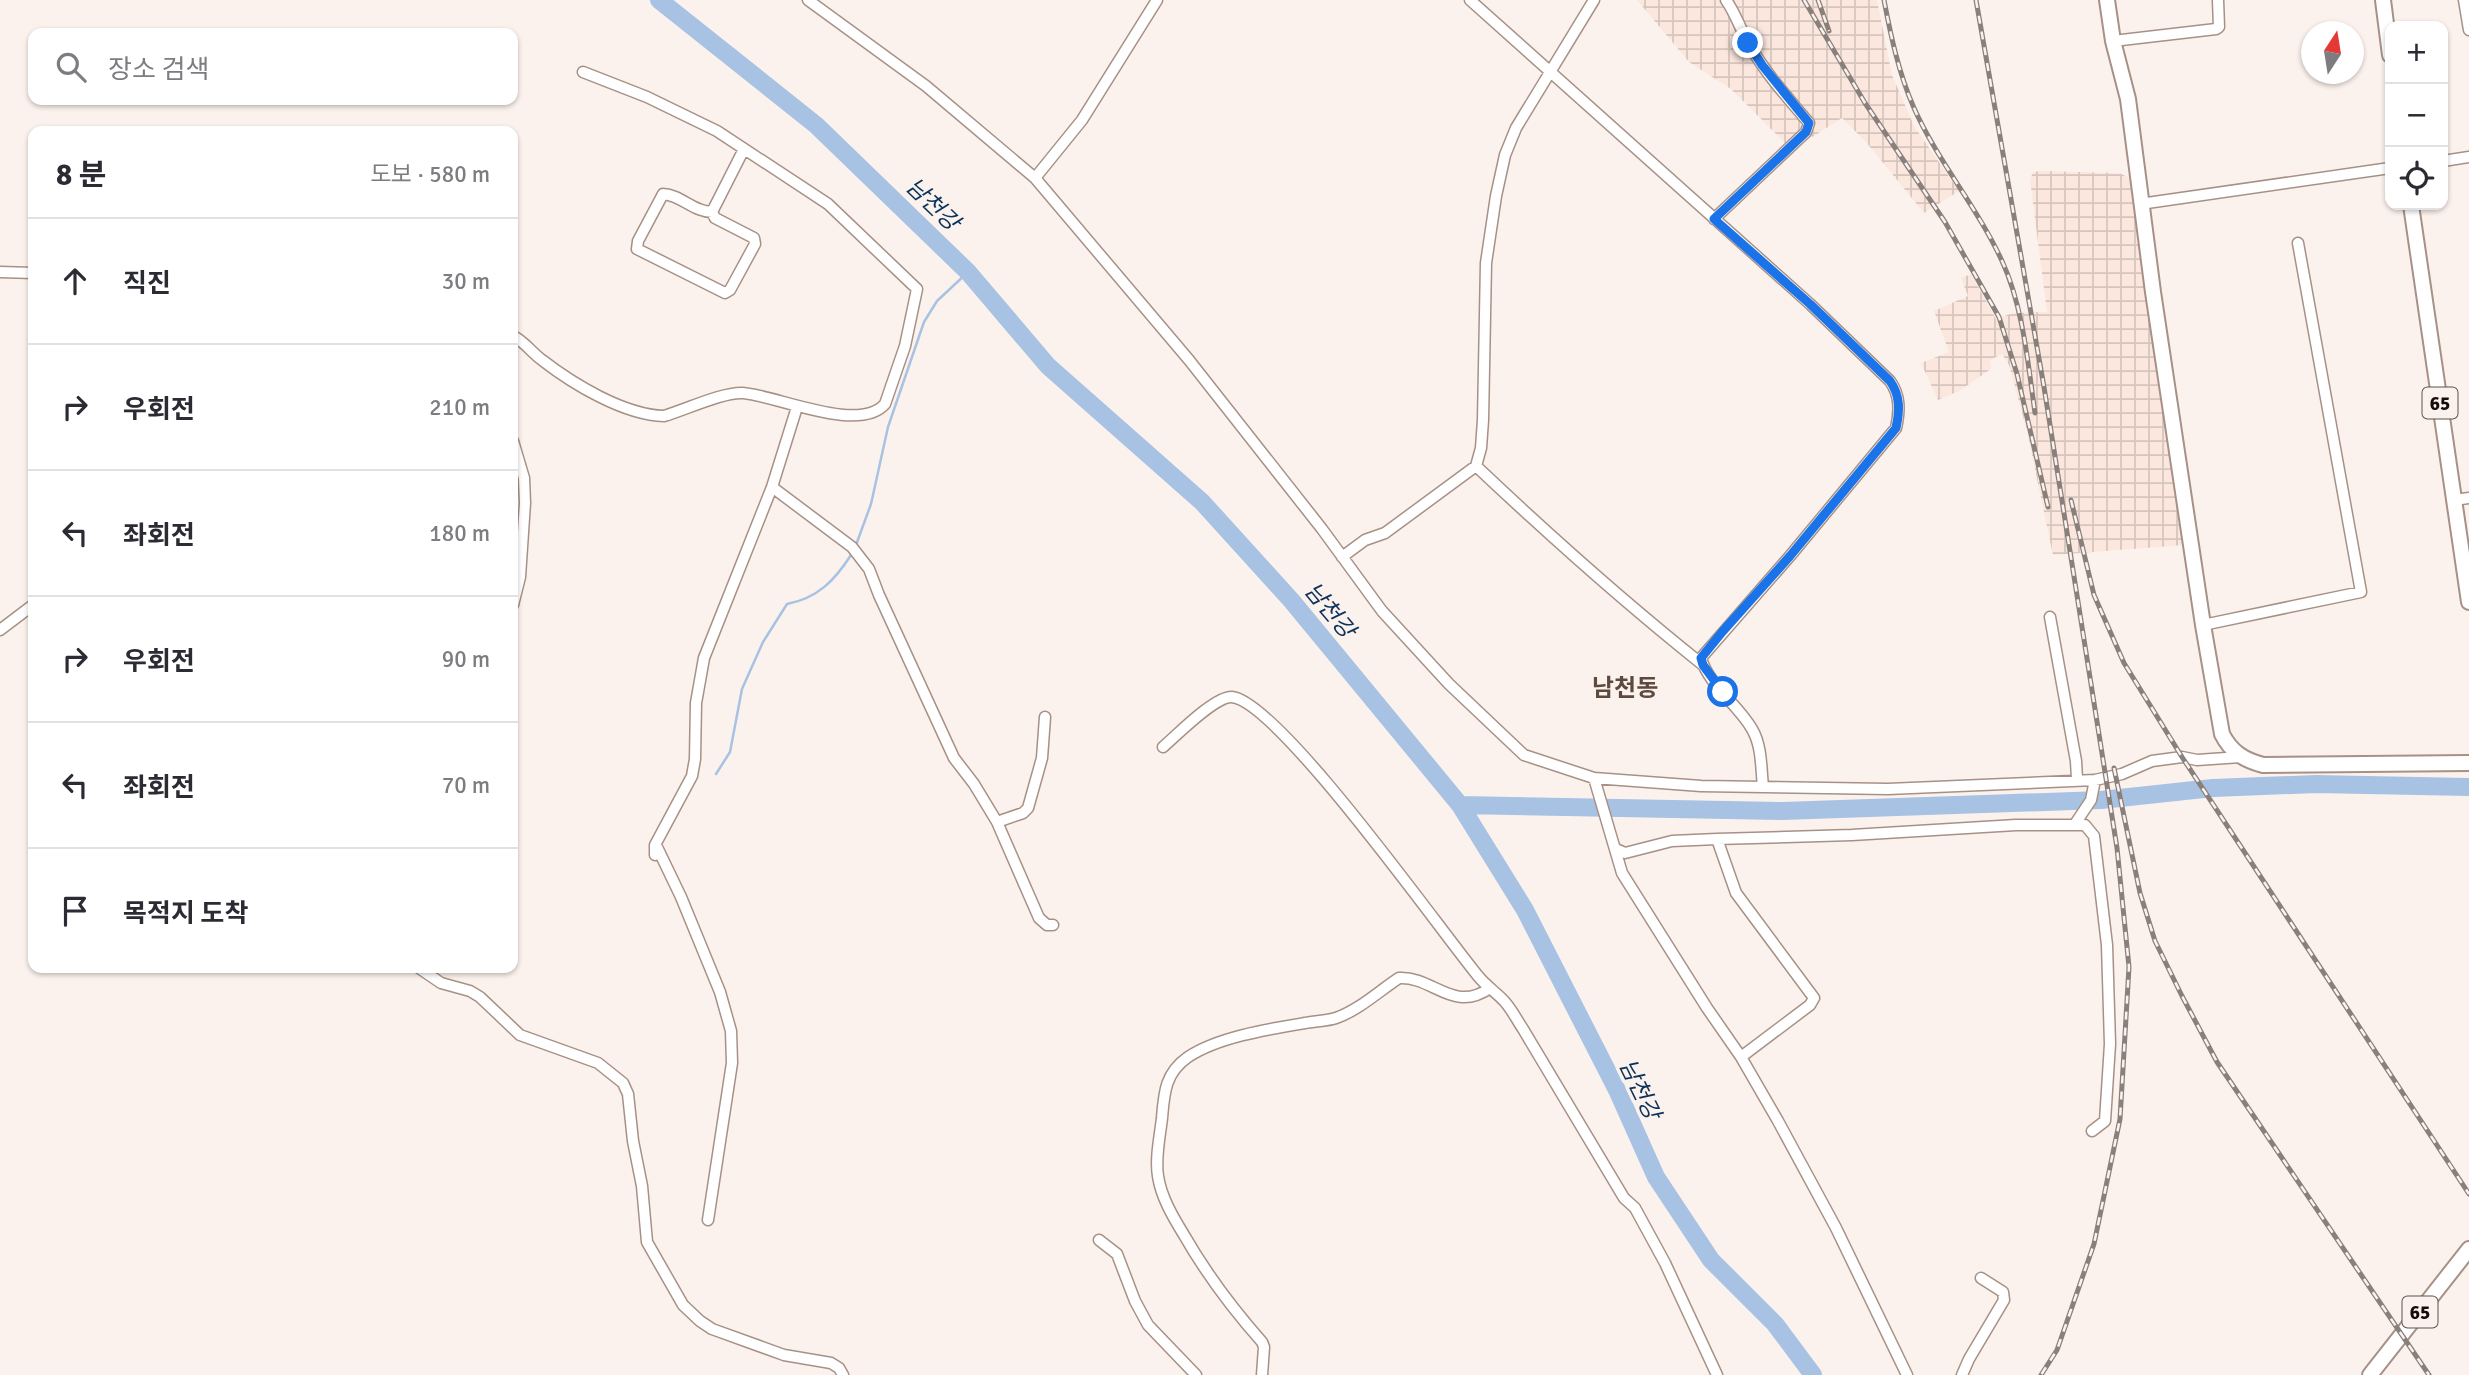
<!DOCTYPE html>
<html lang="ko">
<head>
<meta charset="utf-8">
<style>
	body { margin:0; font-family:Signika,"Noto Sans KR",sans-serif; background:#f7f7f7; color:#2b2b33 }
	.controls { position:absolute; right:21px; top:21px; display:grid; overflow:hidden; border-radius:14px; box-shadow:0 2px 5px #0004 }
	.controls button { width:63px; height:63px; display:grid; place-items:center; padding:0; border:0; border-bottom:2px solid #e1e1e2; background:#fff; color:#2b2b33; font:35px sans-serif }
	.compass { position:absolute; left:2301px; top:21px; width:63px; height:63px; border-radius:50%; background:#fff; box-shadow:0 2px 5px #0004; rotate:12deg }
	.stop { position:absolute; width:21px; height:21px; margin:-16px; border:5px solid #1a73e8; border-radius:50%; background:#fff }
	.stop.end { background:#1a73e8; border-color:#fff; box-shadow:0 2px 7px #0008 }
	.list { margin:0; padding:0; list-style:none }
	h2 { display:flex; justify-content:space-between; align-items:center; height:91px; margin:0; padding:0 28px; font-size:30px }
	h2 small { font-size:23px; font-weight:400; color:#7c7c81 }
	.list li { display:grid; grid-template-columns:46px 1fr auto; gap:21px; align-items:center; box-sizing:border-box; height:126px; padding:0 28px; border-top:2px solid #e1e1e2 }
	.list b { display:block; font-size:26px; white-space:nowrap }
	.list em { font-size:23px; font-style:normal; color:#7c7c81 }
	.icon { flex:none; width:38px; height:38px; fill:none; stroke:currentColor; stroke-width:2; stroke-linecap:round; stroke-linejoin:round }
	.map { position:relative; flex:none; width:2469px; height:1375px; overflow:hidden }
	.search { position:absolute; background:#fff; box-shadow:0 2px 5px #0004; left:28px; top:28px; width:490px; height:77px; display:flex; align-items:center; gap:18px; box-sizing:border-box; padding:0 24px; border-radius:14px; color:#7c7c81; font-size:26px }
	.panel { position:absolute; background:#fff; box-shadow:0 2px 5px #0004; left:28px; top:126px; width:490px; height:847px; border-radius:14px }
	.map>svg:first-child { display:block }
	.industrial { fill:url(#industrial-grid) }
	.lines { fill:none; stroke-linecap:round; stroke-linejoin:round }
	.stream { stroke:#a7c2e2; stroke-width:2.5 }
	.river { stroke:#a7c2e2; stroke-width:18 }
	.street-casing { stroke:#a79186; stroke-width:13 }
	.secondary-casing { stroke:#a79186; stroke-width:18 }
	.primary-casing { stroke:#a79186; stroke-width:18 }
	.street { stroke:#fff; stroke-width:10 }
	.secondary { stroke:#fff; stroke-width:14 }
	.primary { stroke:#fff; stroke-width:14 }
	.rail-casing { stroke:#89807c; stroke-width:5 }
	.rail { stroke:#fcf2ed; stroke-width:2.5; stroke-dasharray:8; stroke-linecap:butt }
	.route { stroke:#1a73e8; stroke-width:9 }
	.labels { text-anchor:middle; stroke-width:7; stroke-linejoin:round; paint-order:stroke }
	.shield { fill:#fcf2ed; stroke:#5a524e; stroke-width:2 }
	.shield-label { font-size:19px; font-weight:bold; fill:#150d0a }
	.water-label { font-size:23px; font-style:italic; fill:#0b325b; stroke:#fcf2ed }
	.quarter-label { font-size:24px; font-weight:bold; fill:#5c493f; stroke:#fcf2ed }
</style>
</head>
<body>
<div class="map">
<svg width="2469" height="1375" viewBox="0 0 2469 1375">
	<defs>
		<pattern id="industrial-grid" width="8" height="8" patternUnits="userSpaceOnUse" patternTransform="scale(1.75)"><rect width="8" height="8" fill="#fbe7de"/><path d="M0 4h8M4 0v8" fill="none" stroke="#d6c5bd"/></pattern>
	</defs>
	<rect width="100%" height="100%" fill="#fcf2ed"/>
	<!-- industrial -->
	<path class="industrial" d="M 1637,0 L 1877,0 L 1892,75 L 1914,126 L 1959,191 L 1924,213 L 1866,142 L 1842,118 L 1792,150 L 1731,89 L 1689,62 Z
		M 2040,171 L 2119,173 L 2130,178 L 2147,303 L 2185,545 L 2053,555 L 2027,431 L 2009,365 L 2002,354 L 1990,360 L 1991,369 L 1959,391 L 1938,400 L 1921,363 L 1949,352 L 1934,311 L 1968,296 L 1961,278 L 1971,274 L 1996,319 L 2013,313 L 2047,312 L 2030,180 L 2033,172 Z"/>
	<g class="lines">
		<!-- stream -->
		<path class="stream" d="M 856,545 L 871,504 L 888,427 L 924,322 L 937,301 L 968,272
			M 716,774 L 730,752 L 742,689 L 763,642 L 787,604 C 818,598 835,580 851,555"/>
		<!-- river -->
		<path class="river" d="M 659,0 L 816,125 L 968,272 L 1048,366 L 1202,502 L 1291,600 L 1460,805 L 1525,910 L 1618,1092 L 1656,1177 L 1711,1260 L 1775,1324 L 1813,1375
			M 1460,805 L 1783,811 L 2101,800 L 2213,788 L 2316,784 L 2469,787"/>
		<defs>
			<path id="street" d="M 808,0 L 926,86 L 1035,178 L 1189,360 L 1322,529 L 1382,611 L 1449,684 L 1524,755 L 1594,778 L 1701,786 L 1888,789 L 2095,780 L 2122,774 L 2152,761 L 2182,757 L 2197,760 L 2241,757
				M 1470,0 L 1810,304 L 1890,381 C 1900,395 1900,410 1896,428 L 1790,556 L 1701,658 C 1709,686 1738,704 1752,729 C 1762,746 1761,768 1763,787
				M 2464,0 L 2469,30
				M 2113,41 L 2216,29 L 2219,27 L 2218,0
				M 2443,161 L 2469,157
				M 1035,178 L 1082,120 L 1157,0
				M 2140,204 L 2390,168
				M 712,212 C 694,212 681,195 663,194 L 638,241 L 637,249 L 725,293 L 730,290 L 755,244 L 754,238 L 715,218 L 712,212 L 744,149
				M 1714,219 L 1806,132 L 1809,123 C 1788,98 1765,73 1749,44 C 1740,29 1736,14 1726,0
				M 0,272 L 33,273
				M 513,336 C 524,341 532,353 542,360 C 573,384 624,415 664,416 C 685,410 722,392 743,393 C 775,395 859,434 885,404 L 905,346 L 917,289 L 828,204 L 717,131 L 647,97 L 583,72
				M 513,441 L 524,478 L 525,503 L 520,577 L 513,605
				M 1476,466 L 1481,448 L 1483,420 L 1486,263 L 1496,196 L 1505,155 L 1516,128 L 1594,0
				M 772,487 L 852,547 L 869,569 L 879,595 L 954,758 L 974,784 L 997,822 L 1039,918 L 1047,925 L 1053,925
				M 2454,500 L 2469,498
				M 1342,557 L 1365,540 L 1385,533 L 1476,466 C 1550,536 1624,602 1703,665
				M 2050,617 L 2076,761 L 2077,779
				M 2203,625 L 2361,592 L 2298,243
				M 0,630 L 33,605
				M 1163,747 C 1177,735 1215,696 1232,697 C 1279,702 1440,930 1478,976 C 1486,986 1497,993 1505,1002 C 1512,1010 1517,1020 1523,1029 L 1624,1198 L 1635,1208 L 1665,1263 L 1717,1375
				M 1594,778 L 1622,873 L 1707,1008 L 1741,1057 L 1778,1121 L 1836,1228 L 1907,1375
				M 997,822 L 1023,813 L 1028,808 L 1042,758 L 1045,717
				M 2075,824 L 2091,800 L 2095,780
				M 1717,839 L 1736,893 L 1814,998 L 1810,1005 L 1741,1057
				M 656,845 L 681,897 L 720,992 L 731,1031 L 732,1063 L 708,1220
				M 1616,849 L 1625,853 L 1672,841 L 1717,839 L 1852,835 L 2016,825 L 2085,825 L 2094,836 L 2107,945 L 2110,1044 L 2105,1121 L 2092,1131
				M 655,855 L 655,845 L 692,776 L 695,759 L 696,703 L 704,658 L 772,487 L 797,407
				M 419,968 L 441,983 L 470,991 L 480,997 L 520,1035 L 598,1063 L 623,1083 L 628,1094 L 633,1141 L 642,1186 L 647,1242 L 683,1305 L 700,1321 L 712,1329 L 784,1355 L 831,1363 L 839,1368 L 843,1375
				M 1099,1240 L 1117,1254 L 1135,1301 L 1148,1325 L 1196,1375
				M 1262,1375 L 1264,1347 L 1262,1342 C 1231,1307 1207,1275 1184,1235 C 1173,1217 1161,1197 1158,1176 C 1155,1158 1160,1136 1162,1118 C 1164,1093 1165,1073 1188,1057 C 1218,1037 1269,1029 1305,1023 C 1315,1021 1327,1021 1336,1018 C 1359,1010 1379,991 1399,978 C 1433,976 1453,1014 1490,988
				M 1962,1375 L 1969,1359 L 2004,1300 L 2003,1292 L 1981,1278"/>
			<path id="secondary" d="M 2107,0 L 2113,41 L 2128,99 L 2153,292 L 2203,625 L 2222,734 C 2231,752 2244,760 2263,765 L 2469,763"/>
			<path id="primary" d="M 2383,0 L 2390,55
				M 2411,205 L 2469,602
				M 2370,1375 L 2469,1249"/>
		</defs>
		<!-- street casing -->
		<use href="#street" class="street-casing"/>
		<!-- secondary casing -->
		<use href="#secondary" class="secondary-casing"/>
		<!-- primary casing -->
		<use href="#primary" class="primary-casing"/>
		<!-- street -->
		<use href="#street" class="street"/>
		<!-- secondary -->
		<use href="#secondary" class="secondary"/>
		<!-- primary -->
		<use href="#primary" class="primary"/>
		<defs>
			<path id="rail" d="M 1804,0 L 1865,103 L 1945,222 L 1999,317 L 2017,374 L 2048,507
				M 1818,0 L 1829,31
				M 1884,0 C 1891,37 1899,74 1914,108 C 1938,162 1978,208 2002,261 C 2023,306 2028,364 2035,413
				M 1976,0 L 2044,387 L 2117,848 L 2129,967 L 2120,1119 L 2094,1244 L 2057,1350 L 2041,1375
				M 2071,500 L 2094,595 L 2124,663 L 2182,757 L 2469,1194
				M 2114,768 L 2140,893 L 2155,941 L 2182,996 L 2217,1062 L 2429,1375"/>
		</defs>
		<!-- rail casing -->
		<use href="#rail" class="rail-casing"/>
		<!-- rail -->
		<use href="#rail" class="rail"/>
	</g>
	<g class="lines">
		<!-- route -->
		<path class="route" d="M 1723,692 L 1703,665 L 1701,658 L 1723,631 L 1790,556 L 1896,428 C 1900,410 1900,395 1890,381 L 1810,304 L 1714,219 L 1806,132 L 1809,123 L 1762,65 L 1748,43"/>
	</g>
	<g class="labels">
		<!-- shield labels -->
		<g class="shield">
			<rect x="2422.5" y="387.5" width="35" height="31" rx="5"/>
			<rect x="2402.5" y="1296.5" width="35" height="31" rx="5"/>
		</g>
		<g class="shield-label">
			<text x="2440" y="410">65</text>
			<text x="2420" y="1319">65</text>
		</g>
		<!-- water labels -->
		<g class="water-label">
			<text transform="translate(933 204) rotate(44)" y="8">남천강</text>
			<text transform="translate(1330 610) rotate(50)" y="8">남천강</text>
			<text transform="translate(1640 1089) rotate(64)" y="8">남천강</text>
		</g>
		<!-- quarter labels -->
		<g class="quarter-label">
			<text x="1625" y="696">남천동</text>
		</g>
	</g>
</svg>
<div class="controls">
<button>+</button>
<button>−</button>
<button><svg class="icon" aria-label="locate" viewBox="0 0 24 24"><circle cx="12" cy="12" r="6"/><path d="M12 2v4M12 18v4M2 12h4M18 12h4"/></svg></button>
</div>
<svg class="compass" viewBox="-18 -18 36 36"><path d="M0-13l5 13h-10z" fill="#e53935"/><path d="M0 13l5-13h-10z" fill="#7c7c81"/></svg>
<div class="stop" style="left:1723px;top:692px"></div>
<div class="stop end" style="left:1748px;top:43px"></div>
<div class="search"><svg class="icon" aria-label="search" viewBox="0 0 24 24"><circle cx="10" cy="10" r="6"/><path d="M15 15l6 6"/></svg>장소 검색</div>
<section class="panel">
<h2>8 분<small>도보 · 580 m</small></h2>
<ul class="list">
<li><svg class="icon" aria-label="ahead" viewBox="0 0 24 24"><path d="M12 20V5M6 11l6-6 6 6"/></svg><div><b>직진</b></div><em>30 m</em></li>
<li><svg class="icon" aria-label="right" viewBox="0 0 24 24"><path d="M7 20v-9h11M14 6l5 5-5 5"/></svg><div><b>우회전</b></div><em>210 m</em></li>
<li><svg class="icon" aria-label="left" viewBox="0 0 24 24"><path d="M17 20v-9H6M10 6l-5 5 5 5"/></svg><div><b>좌회전</b></div><em>180 m</em></li>
<li><svg class="icon" aria-label="right" viewBox="0 0 24 24"><path d="M7 20v-9h11M14 6l5 5-5 5"/></svg><div><b>우회전</b></div><em>90 m</em></li>
<li><svg class="icon" aria-label="left" viewBox="0 0 24 24"><path d="M17 20v-9H6M10 6l-5 5 5 5"/></svg><div><b>좌회전</b></div><em>70 m</em></li>
<li><svg class="icon" aria-label="arrive" viewBox="0 0 24 24"><path d="M6 21V4h12l-3 4 3 4H6"/></svg><div><b>목적지 도착</b></div></li>
</ul>
</section>
</div>
</body>
</html>
